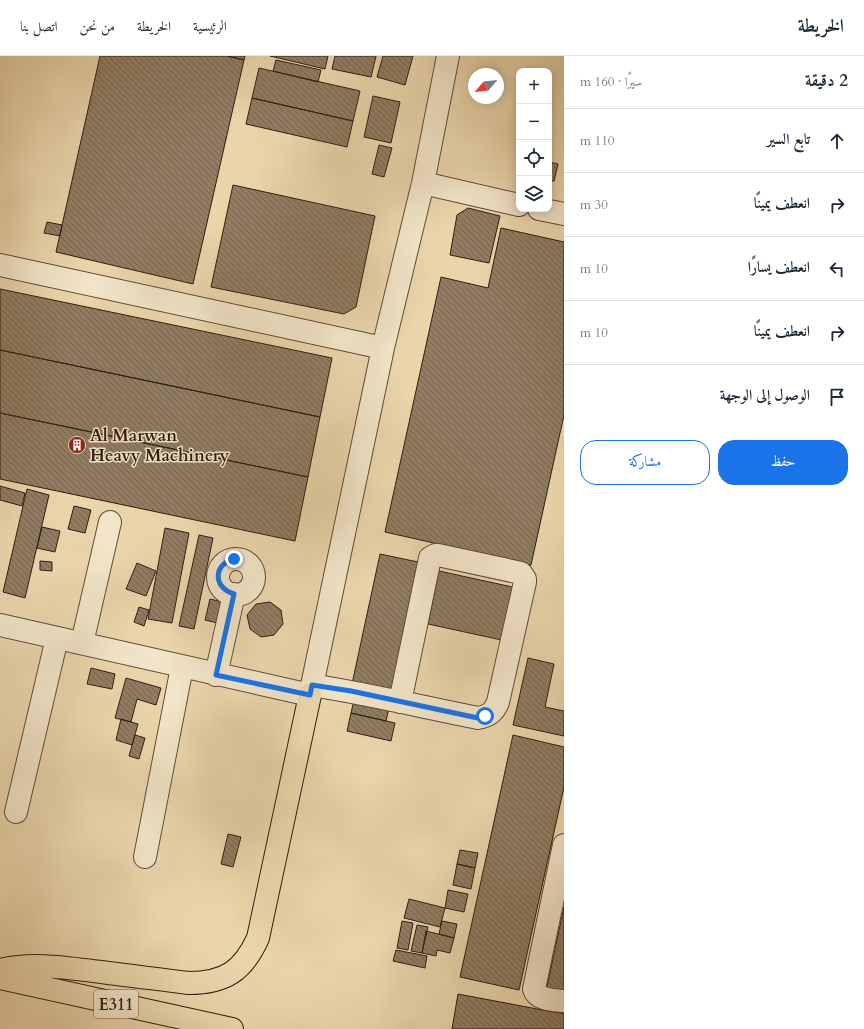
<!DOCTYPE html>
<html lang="ar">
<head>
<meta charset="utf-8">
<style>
	body { margin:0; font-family:Cardo,Amiri,serif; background:#f2f2f3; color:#1f2937; direction:rtl }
	.controls { position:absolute; right:12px; top:12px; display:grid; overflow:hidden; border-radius:8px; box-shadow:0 2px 10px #0003 }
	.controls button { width:36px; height:36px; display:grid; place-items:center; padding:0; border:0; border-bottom:1px solid #e0e1e3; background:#fff; color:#1f2937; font:20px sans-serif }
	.compass { position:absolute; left:468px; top:12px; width:36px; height:36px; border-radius:50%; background:#fff; box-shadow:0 2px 10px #0003; rotate:242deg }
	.stop { position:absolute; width:12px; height:12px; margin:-9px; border:3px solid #1a73e8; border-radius:50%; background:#fff }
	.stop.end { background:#1a73e8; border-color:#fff; box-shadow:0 1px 4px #0008 }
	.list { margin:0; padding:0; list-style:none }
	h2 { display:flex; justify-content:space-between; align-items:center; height:52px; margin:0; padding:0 16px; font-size:17px }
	h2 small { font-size:13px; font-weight:400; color:#747a83 }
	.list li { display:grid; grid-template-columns:26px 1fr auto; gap:12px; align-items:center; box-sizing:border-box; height:64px; padding:0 16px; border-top:1px solid #e0e1e3 }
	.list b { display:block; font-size:15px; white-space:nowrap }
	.list em { font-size:13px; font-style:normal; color:#747a83 }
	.actions { display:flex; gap:8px; padding:12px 16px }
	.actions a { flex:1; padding:9px 0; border:1px solid #1a73e8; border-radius:16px; text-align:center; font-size:14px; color:#1a73e8 }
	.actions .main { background:#1a73e8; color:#fff }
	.icon { flex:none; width:22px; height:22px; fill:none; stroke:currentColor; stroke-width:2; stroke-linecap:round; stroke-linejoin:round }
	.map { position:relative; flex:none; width:564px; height:973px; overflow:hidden; direction:ltr }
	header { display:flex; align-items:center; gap:24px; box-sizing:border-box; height:56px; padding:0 20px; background:#fff; border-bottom:1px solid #e0e1e3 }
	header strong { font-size:19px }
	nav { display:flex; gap:22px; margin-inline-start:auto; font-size:14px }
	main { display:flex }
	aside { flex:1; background:#fff }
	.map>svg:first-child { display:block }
	.building { fill:url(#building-back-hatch); stroke:#2f1e12 }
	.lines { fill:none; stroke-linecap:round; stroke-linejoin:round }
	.minor-casing { stroke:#5e4c38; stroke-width:24 }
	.highway-casing { stroke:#2f1e12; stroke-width:24 }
	.minor { stroke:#f1e4c8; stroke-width:22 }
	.highway { stroke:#ead5ab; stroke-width:22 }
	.route { stroke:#1a73e8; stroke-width:5 }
	.labels { text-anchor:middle; stroke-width:3; stroke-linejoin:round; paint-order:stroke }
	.shield { fill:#f1e4c8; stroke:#695949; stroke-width:1 }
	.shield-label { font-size:16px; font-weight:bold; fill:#2f1e12 }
	.poi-label { font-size:17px; font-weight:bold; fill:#2f1e12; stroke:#f1e4c8; text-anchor:start }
</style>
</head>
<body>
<header>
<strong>الخريطة</strong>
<nav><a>الرئيسية</a><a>الخريطة</a><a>من نحن</a><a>اتصل بنا</a></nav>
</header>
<main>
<aside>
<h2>2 دقيقة<small>سيرًا · 160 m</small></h2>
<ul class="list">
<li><svg class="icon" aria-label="ahead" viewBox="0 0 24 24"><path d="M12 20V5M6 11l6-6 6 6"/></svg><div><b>تابع السير</b></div><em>110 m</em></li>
<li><svg class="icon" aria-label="right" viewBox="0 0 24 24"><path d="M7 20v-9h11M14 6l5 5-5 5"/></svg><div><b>انعطف يمينًا</b></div><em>30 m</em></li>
<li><svg class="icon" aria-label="left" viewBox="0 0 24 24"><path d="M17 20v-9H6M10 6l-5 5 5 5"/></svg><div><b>انعطف يسارًا</b></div><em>10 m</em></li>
<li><svg class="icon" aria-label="right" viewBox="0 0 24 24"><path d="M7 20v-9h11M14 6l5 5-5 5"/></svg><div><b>انعطف يمينًا</b></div><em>10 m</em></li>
<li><svg class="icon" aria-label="arrive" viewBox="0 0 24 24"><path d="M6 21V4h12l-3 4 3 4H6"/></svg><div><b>الوصول إلى الوجهة</b></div></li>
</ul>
<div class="actions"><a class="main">حفظ</a><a>مشاركة</a></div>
</aside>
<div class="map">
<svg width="564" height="973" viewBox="0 0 564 973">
	<defs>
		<pattern id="building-back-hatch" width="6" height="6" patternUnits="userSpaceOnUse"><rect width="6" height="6" fill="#907d62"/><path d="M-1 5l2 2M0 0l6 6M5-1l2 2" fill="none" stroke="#76664f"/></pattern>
	</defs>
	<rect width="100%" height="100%" fill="#ead5ab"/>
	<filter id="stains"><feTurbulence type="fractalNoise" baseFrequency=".005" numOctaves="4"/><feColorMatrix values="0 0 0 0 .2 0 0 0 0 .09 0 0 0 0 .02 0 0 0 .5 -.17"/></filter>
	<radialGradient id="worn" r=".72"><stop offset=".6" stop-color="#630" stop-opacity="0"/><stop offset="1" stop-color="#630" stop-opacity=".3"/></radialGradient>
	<!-- building -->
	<path class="building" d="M 100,0 L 227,0 L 244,4 L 193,228 L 56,196 Z
		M 227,0 L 245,0 L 244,4 Z
		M 270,0 L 328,0 L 325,13 Z
		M 335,0 L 376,0 L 371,21 L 332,13 Z
		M 383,0 L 413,0 L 405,29 L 377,21 Z
		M 276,4 L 321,14 L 318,26 L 273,15 Z
		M 259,12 L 360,35 L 353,65 L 252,42 Z
		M 373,40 L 400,46 L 391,87 L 364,81 Z
		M 252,42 L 353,65 L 347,91 L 246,68 Z
		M 379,89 L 392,92 L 384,121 L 372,118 Z
		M 549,106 L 558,108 L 554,125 L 549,125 Z
		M 233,129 L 375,160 L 356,251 L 344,258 L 211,231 Z
		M 468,152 L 500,160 L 489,207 L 450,199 L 457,159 Z
		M 47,166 L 62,169 L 60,180 L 44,177 Z
		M 501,172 L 564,186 L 564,359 L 531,509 L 385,476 L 441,221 L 488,232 Z
		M 0,233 L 332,302 L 320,361 L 0,294 Z
		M 0,294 L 320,361 L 308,421 L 0,357 Z
		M 0,357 L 308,421 L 295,485 L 0,423 Z
		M 0,430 L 25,437 L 22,450 L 0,444 Z
		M 27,433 L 49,439 L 25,542 L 3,536 Z
		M 74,450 L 91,454 L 85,477 L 68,473 Z
		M 42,471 L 60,475 L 55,496 L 37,492 Z
		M 165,472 L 189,477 L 172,567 L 148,563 Z
		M 199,479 L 213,482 L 194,573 L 179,570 Z
		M 380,498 L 423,507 L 394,637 L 352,628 Z
		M 40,505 L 52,506 L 52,515 L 40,514 Z
		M 137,507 L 156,515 L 146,540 L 126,533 Z
		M 439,515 L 517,532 L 506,585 L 428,568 Z
		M 210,543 L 231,548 L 226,569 L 205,564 Z
		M 270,546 L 281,554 L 283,568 L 274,579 L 261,581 L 250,573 L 247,559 L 256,548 Z
		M 139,551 L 149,554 L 144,570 L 134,566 Z
		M 528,602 L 554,608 L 545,651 L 564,655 L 564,680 L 513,669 Z
		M 91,612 L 115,618 L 112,633 L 87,628 Z
		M 126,622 L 161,632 L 156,649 L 137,643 L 131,666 L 115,662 Z
		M 354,644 L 389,652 L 386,665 L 351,657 Z
		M 351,657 L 395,667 L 391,685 L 347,675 Z
		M 121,663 L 138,668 L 132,689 L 116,684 Z
		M 135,679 L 145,682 L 139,703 L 129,700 Z
		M 513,679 L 564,691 L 564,731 L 519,934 L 460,921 Z
		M 228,778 L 241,781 L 233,811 L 221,808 Z
		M 460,794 L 478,797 L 475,812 L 457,808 Z
		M 457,808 L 475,812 L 471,833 L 453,829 Z
		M 448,834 L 468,838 L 464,856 L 445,852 Z
		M 409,843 L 445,852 L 440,871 L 404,862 Z
		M 564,851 L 564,939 L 546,935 Z
		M 402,865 L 413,867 L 408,894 L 397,892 Z
		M 442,865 L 457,868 L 454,882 L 439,878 Z
		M 417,869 L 428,871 L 422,897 L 411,895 Z
		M 426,875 L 454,882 L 450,897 L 437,894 L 436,900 L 422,897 Z
		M 396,894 L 427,900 L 425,912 L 393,905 Z
		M 458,938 L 564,958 L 564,973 L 452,973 Z"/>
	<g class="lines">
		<defs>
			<path id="minor" d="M 423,127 L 519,149
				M 539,153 L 564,158
				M 0,209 L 383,292
				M218 521a18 18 0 1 1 36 0a18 18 0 1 1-36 0Z
				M 0,569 L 310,639 L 383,292 L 423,127 L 448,0
				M 82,587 L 110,466
				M 216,619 L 234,538
				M 312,629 C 368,638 423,651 478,662 C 489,660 494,656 498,646 L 525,526 L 525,523 L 521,517 L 438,499 L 435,499 L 430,502 L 400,646
				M 16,756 L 57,582
				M 564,789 L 534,933 C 537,944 554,944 564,945
				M 145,801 L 182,611"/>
			<path id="highway" d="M 0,914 C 33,906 67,912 101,916 C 130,920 159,923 189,927 C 225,927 243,915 258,882 L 310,639
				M 0,922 L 232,973"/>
		</defs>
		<!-- minor casing -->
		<use href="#minor" class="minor-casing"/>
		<!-- highway casing -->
		<use href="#highway" class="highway-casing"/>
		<!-- minor -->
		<use href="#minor" class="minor"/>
		<!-- highway -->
		<use href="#highway" class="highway"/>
	</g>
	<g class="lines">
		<!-- route -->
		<path class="route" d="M 234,503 C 213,508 213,532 234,538 L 216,619 L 310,639 L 312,629 L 351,635 L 478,662 L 485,660"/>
	</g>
	<!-- icons -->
	<defs>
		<symbol id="building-disc" viewBox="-11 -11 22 22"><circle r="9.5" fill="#8f2418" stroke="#f1e4c8"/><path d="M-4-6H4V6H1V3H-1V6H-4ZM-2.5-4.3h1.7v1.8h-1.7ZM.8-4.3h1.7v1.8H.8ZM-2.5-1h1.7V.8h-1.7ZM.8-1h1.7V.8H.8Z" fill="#fff"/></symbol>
	</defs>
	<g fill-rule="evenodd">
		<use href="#building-disc" x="67" y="379" width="20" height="20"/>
	</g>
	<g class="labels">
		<!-- shield labels -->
		<rect class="shield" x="94" y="934" width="44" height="28" rx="3"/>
		<g class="shield-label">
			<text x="116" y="954">E311</text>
		</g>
		<!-- poi labels -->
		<g class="poi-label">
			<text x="90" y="385">Al Marwan<tspan x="90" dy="20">Heavy Machinery</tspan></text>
		</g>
	</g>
	<rect width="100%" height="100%" filter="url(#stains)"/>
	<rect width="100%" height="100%" fill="url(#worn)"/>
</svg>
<div class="controls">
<button>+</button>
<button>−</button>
<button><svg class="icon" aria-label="locate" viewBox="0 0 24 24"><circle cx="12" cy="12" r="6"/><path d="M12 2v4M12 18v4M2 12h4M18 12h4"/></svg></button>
<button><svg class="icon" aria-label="layers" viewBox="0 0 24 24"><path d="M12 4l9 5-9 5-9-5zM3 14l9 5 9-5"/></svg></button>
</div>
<svg class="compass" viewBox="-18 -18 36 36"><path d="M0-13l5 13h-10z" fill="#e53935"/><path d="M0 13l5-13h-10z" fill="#747a83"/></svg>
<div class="stop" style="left:485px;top:660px"></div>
<div class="stop end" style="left:234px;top:503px"></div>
</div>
</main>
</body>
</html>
